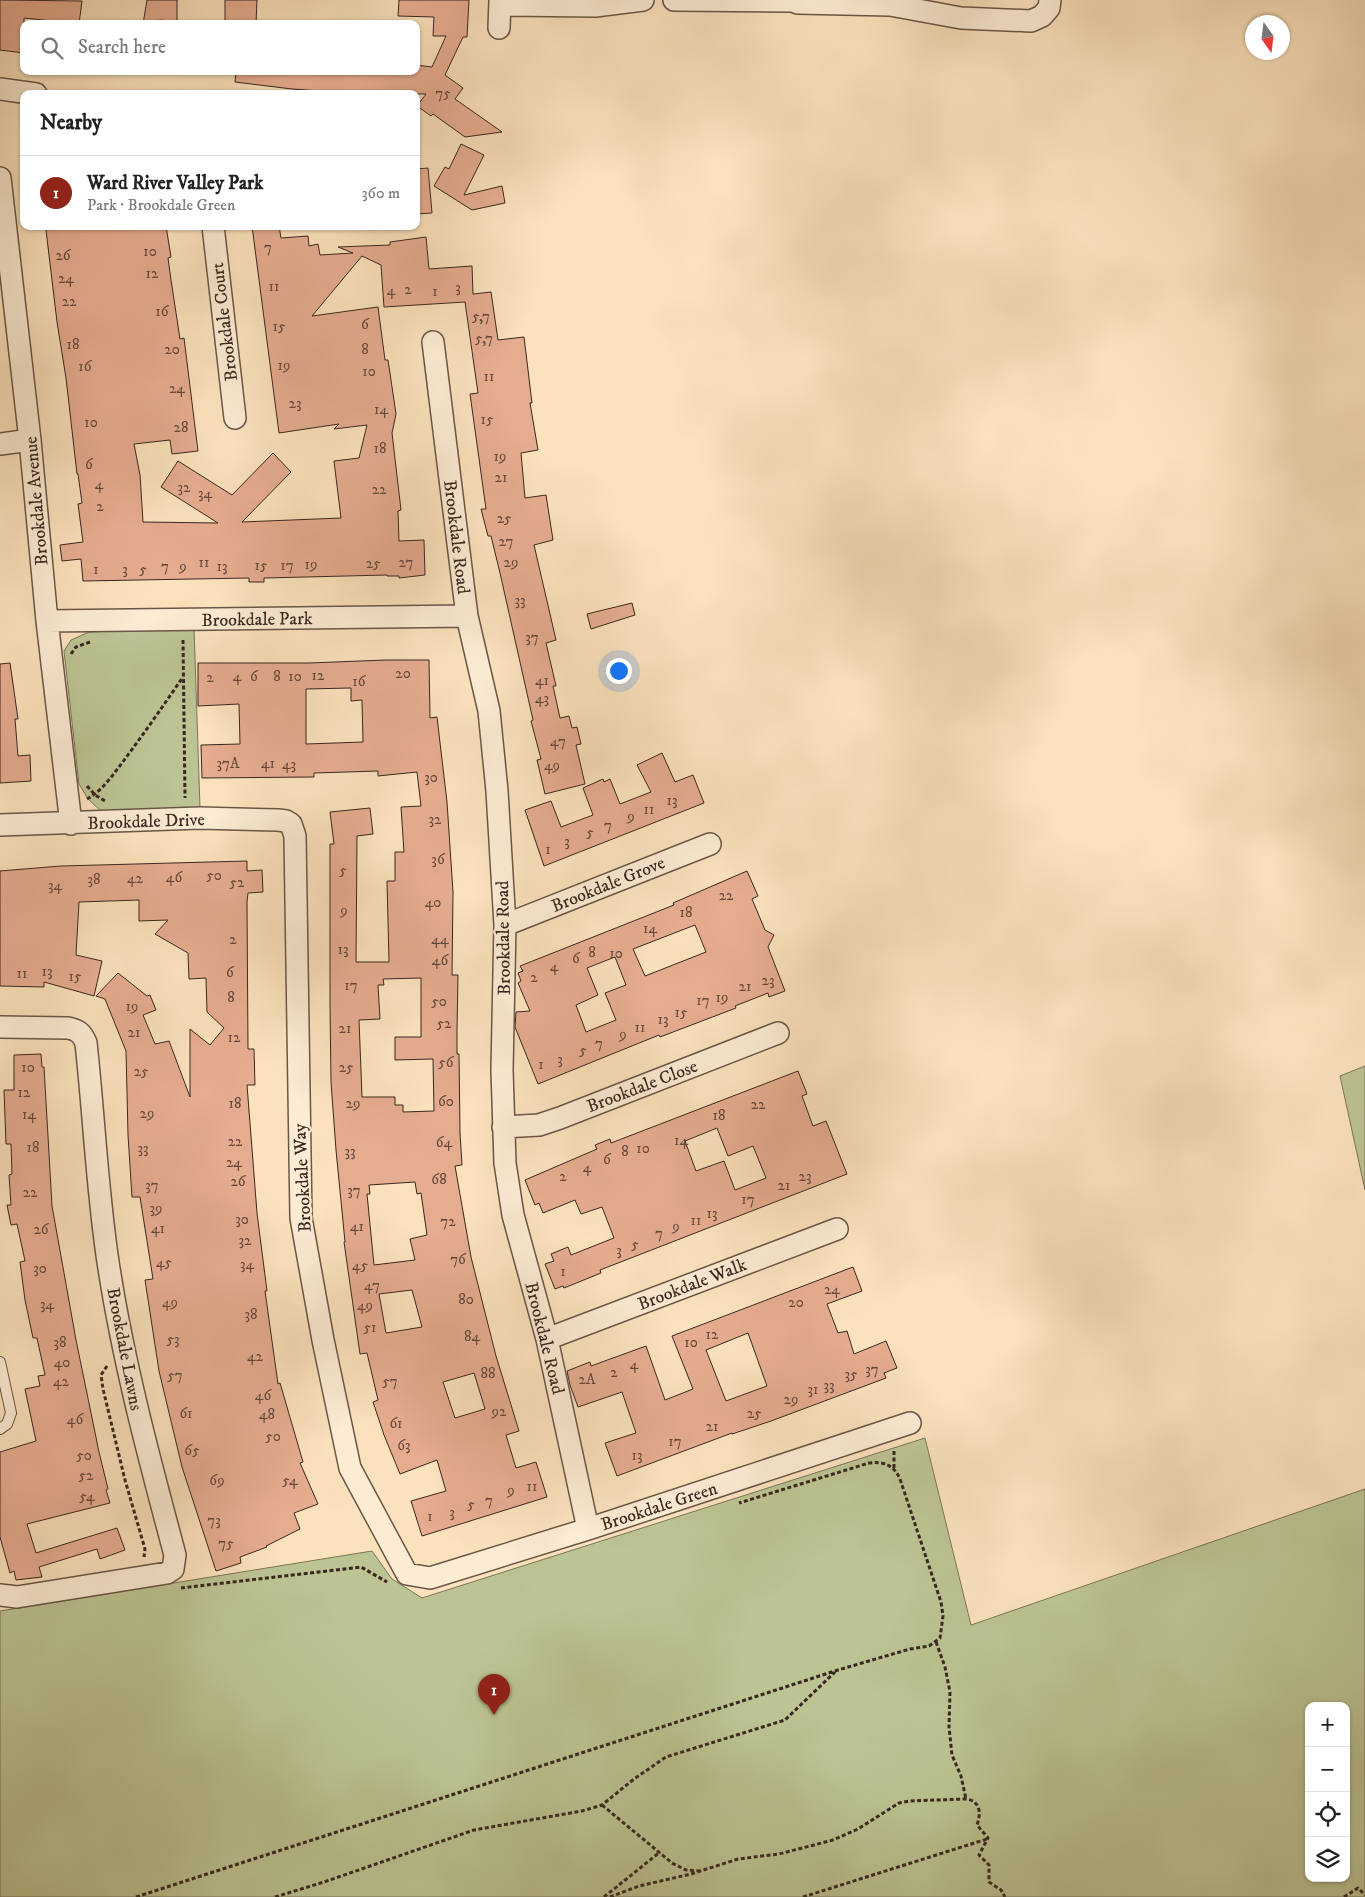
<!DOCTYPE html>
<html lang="en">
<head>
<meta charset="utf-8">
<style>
	body { margin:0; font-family:"IM FELL DW Pica",serif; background:#f2f2f2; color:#222 }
	.controls { position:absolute; right:15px; bottom:15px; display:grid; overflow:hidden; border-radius:10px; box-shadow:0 1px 4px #0004 }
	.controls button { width:45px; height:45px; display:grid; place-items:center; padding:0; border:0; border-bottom:1px solid #e0e0e0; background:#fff; color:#222; font:25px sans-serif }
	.compass { position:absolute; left:1245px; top:15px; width:45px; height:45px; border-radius:50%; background:#fff; box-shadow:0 1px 4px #0004; rotate:166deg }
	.you { position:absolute; left:618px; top:670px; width:18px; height:18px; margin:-12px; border:4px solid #fff; border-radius:50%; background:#1a73e8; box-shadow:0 0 0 8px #1a73e833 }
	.badge { display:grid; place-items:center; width:32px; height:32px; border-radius:50%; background:#8f2418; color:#fff; font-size:16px; font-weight:700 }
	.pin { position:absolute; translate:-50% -41px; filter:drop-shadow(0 1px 2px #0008) }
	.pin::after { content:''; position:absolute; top:26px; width:18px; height:15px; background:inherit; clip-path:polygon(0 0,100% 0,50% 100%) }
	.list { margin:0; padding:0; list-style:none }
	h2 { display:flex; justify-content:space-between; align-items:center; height:65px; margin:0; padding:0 20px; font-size:21px }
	h2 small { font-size:16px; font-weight:400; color:#767676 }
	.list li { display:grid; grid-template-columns:32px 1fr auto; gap:15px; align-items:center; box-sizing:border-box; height:75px; padding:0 20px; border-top:1px solid #e0e0e0 }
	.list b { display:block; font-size:19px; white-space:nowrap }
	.list p { margin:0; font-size:16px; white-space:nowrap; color:#767676 }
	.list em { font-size:16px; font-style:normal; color:#767676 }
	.icon { flex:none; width:28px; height:28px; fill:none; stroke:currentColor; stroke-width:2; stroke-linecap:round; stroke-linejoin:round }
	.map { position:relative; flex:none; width:1365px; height:1897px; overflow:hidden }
	.search { position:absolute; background:#fff; box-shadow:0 1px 4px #0004; left:20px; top:20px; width:400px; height:55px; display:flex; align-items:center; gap:12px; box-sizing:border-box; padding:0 18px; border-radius:10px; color:#767676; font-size:19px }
	.panel { position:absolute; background:#fff; box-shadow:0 1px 4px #0004; left:20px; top:90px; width:400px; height:140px; border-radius:10px }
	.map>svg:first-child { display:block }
	.green { fill:#bcc493; stroke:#7a765a; fill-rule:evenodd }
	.building { fill:#e6ac90; stroke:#392720; fill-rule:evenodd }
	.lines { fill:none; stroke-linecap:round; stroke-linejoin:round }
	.service-casing { stroke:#6a5647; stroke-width:12 }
	.minor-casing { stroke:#6a5647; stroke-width:24 }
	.path { stroke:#392720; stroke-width:3; stroke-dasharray:4 2.5; stroke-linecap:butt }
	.service { stroke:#fcecd4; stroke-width:10 }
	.minor { stroke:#fcecd4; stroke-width:21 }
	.labels { text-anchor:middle; stroke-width:4.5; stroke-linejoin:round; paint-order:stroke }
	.number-label { font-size:15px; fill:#64483c }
	.street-label { font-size:18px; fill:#392720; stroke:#fcecd4 }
</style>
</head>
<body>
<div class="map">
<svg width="1365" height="1897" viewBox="0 0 1365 1897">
	<rect width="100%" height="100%" fill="#fbe2bd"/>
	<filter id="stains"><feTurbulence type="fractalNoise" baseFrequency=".004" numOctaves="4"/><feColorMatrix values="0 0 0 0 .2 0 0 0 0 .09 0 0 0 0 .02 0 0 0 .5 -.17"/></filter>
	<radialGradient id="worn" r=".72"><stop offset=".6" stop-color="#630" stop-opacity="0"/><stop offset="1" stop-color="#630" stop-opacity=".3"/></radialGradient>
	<!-- green -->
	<path class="green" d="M 194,628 L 200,808 L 101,811 L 88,799 L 79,784 L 64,651 L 71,640 L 89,632 Z
		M 1365,1066 L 1365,1190 L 1340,1076 Z
		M 925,1438 L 971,1625 L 1365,1489 L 1365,1897 L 0,1897 L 0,1611 L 372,1551 L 392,1579 L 422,1598 ZM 1309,1706 L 1346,1706 L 1346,1878 L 1309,1878 Z"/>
	<!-- building -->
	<path class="building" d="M 0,0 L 82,1 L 79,24 L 24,18 L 24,53 L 0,50 Z
		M 147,0 L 177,0 L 177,22 L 159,20 L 158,24 L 143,24 Z
		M 225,0 L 257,0 L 256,24 L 225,24 Z
		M 399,0 L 469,0 L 467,37 L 463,37 L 445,75 L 463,88 L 455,99 L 502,132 L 465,137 L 433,114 L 431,116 L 417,106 L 426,94 L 360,94 L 292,89 L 235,82 L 236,71 L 416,71 L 416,65 L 432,67 L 446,36 L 433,36 L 434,17 L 398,16 Z
		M 461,144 L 484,155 L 464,195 L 502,186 L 505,203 L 472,210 L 434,186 L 445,167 L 449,169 Z
		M 428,168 L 432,213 L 416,214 L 416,169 Z
		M 47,226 L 166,226 L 171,257 L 168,258 L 171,280 L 180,339 L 184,338 L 198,451 L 172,454 L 170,440 L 134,444 L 140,475 L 143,522 L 218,523 L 161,487 L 178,461 L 232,495 L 273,453 L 291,472 L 242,522 L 341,518 L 334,461 L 359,458 L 367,425 L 334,429 L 339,424 L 279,433 L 252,226 L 279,226 L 281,238 L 308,236 L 309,246 L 318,244 L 320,255 L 353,253 L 338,247 L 390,245 L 390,242 L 426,237 L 429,269 L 472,266 L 473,294 L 491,292 L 498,340 L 524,337 L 532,403 L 530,403 L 538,450 L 521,453 L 525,498 L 546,495 L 553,540 L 534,545 L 556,640 L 546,643 L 556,686 L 553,686 L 560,718 L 569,716 L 572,728 L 577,727 L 581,744 L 576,745 L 585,784 L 545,794 L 537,760 L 541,759 L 531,721 L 533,720 L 500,573 L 491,536 L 488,536 L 481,509 L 486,509 L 470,394 L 478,393 L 465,302 L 384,307 L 381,265 L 362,256 L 312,316 L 378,307 L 385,360 L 388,360 L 396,414 L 392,433 L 401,510 L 398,511 L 399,541 L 424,540 L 425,575 L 399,578 L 399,576 L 387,576 L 387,575 L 264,578 L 264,582 L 249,582 L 249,578 L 83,581 L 81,559 L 62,561 L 60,545 L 83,542 L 78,504 L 82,503 L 78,474 L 77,474 L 66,378 L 57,322 L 46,230 L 48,229 Z
		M 632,603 L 635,615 L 591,629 L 587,614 Z
		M 386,660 L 429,660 L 430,718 L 437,717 L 447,802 L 453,892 L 452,975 L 458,975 L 457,1031 L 457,1054 L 459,1054 L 460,1133 L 462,1165 L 455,1166 L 471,1257 L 496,1356 L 519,1431 L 506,1435 L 516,1468 L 536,1462 L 547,1497 L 422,1536 L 411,1501 L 446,1491 L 437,1460 L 400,1474 L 384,1435 L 373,1402 L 378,1400 L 367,1353 L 360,1354 L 344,1242 L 345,1242 L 336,1150 L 331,1082 L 330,1003 L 330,844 L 334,844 L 330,812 L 370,808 L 373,834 L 357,836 L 356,962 L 389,962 L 387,881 L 395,881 L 395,852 L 404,852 L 401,807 L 421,806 L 417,772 L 378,776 L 378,771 L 314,773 L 314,777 L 202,778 L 201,745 L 240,744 L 239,704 L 198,706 L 198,663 L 309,663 ZM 351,688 L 351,701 L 362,700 L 363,742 L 306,744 L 306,689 ZM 421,978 L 421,1037 L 395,1037 L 395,1060 L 433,1059 L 434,1111 L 403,1112 L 403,1105 L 395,1105 L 395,1097 L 362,1097 L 359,1020 L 380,1019 L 378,985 L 384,985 L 383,979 ZM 415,1182 L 417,1194 L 421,1193 L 427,1235 L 410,1239 L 415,1260 L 374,1265 L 367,1194 L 370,1194 L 369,1185 ZM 412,1290 L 422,1327 L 386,1333 L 379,1294 ZM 474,1373 L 485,1409 L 455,1418 L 443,1382 Z
		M 10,663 L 18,719 L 15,719 L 18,756 L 30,755 L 31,781 L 0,783 L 0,664 Z
		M 662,753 L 675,782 L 693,775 L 704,803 L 544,866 L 525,810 L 551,801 L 561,827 L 593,815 L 583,788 L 603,779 L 604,782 L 610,779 L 620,804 L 651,792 L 637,765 Z
		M 247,861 L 247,871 L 262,870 L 263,892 L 248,893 L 247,902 L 248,1049 L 254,1049 L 255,1085 L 247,1085 L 257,1213 L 267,1291 L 265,1291 L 278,1384 L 280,1383 L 303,1462 L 300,1463 L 318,1504 L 294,1513 L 300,1529 L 266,1546 L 267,1547 L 240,1557 L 241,1563 L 216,1571 L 182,1467 L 159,1371 L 145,1280 L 153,1279 L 140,1197 L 132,1197 L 128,1135 L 126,1051 L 105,999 L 96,996 L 118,973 L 147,996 L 150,995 L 156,1010 L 143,1015 L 155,1044 L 169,1041 L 190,1097 L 190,1029 L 210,1045 L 224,1028 L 207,1012 L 206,978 L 189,979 L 188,953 L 155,934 L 168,920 L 139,921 L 139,900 L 79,902 L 76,955 L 102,961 L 94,996 L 44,982 L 44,987 L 0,986 L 0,871 L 61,866 Z
		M 747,871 L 758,896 L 752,899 L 765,930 L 774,935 L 768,947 L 785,991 L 769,997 L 768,993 L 735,1006 L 736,1008 L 660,1037 L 659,1035 L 538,1084 L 515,1027 L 516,1012 L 530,1011 L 518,983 L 521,981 L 518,973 L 523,971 L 520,966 L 674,905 L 673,903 ZM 695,925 L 706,952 L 645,976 L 633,949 ZM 615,957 L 626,985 L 605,993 L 616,1020 L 586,1032 L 576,1005 L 598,995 L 587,968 Z
		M 41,1054 L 42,1067 L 44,1067 L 52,1206 L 76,1340 L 99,1452 L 108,1489 L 106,1490 L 110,1503 L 27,1524 L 36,1553 L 117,1528 L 125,1550 L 100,1559 L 97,1549 L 39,1567 L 42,1577 L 16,1580 L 14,1571 L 10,1573 L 0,1537 L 0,1452 L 36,1441 L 25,1389 L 40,1386 L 38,1376 L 45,1375 L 37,1338 L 33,1338 L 25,1300 L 20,1262 L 25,1261 L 17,1224 L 11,1225 L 7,1205 L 11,1205 L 9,1175 L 12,1174 L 11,1144 L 6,1144 L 4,1090 L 14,1090 L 14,1055 Z
		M 798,1071 L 807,1094 L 802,1096 L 813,1126 L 826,1121 L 847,1174 L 600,1270 L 601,1273 L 564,1288 L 563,1286 L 555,1289 L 545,1264 L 554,1261 L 551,1254 L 568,1247 L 571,1255 L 614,1238 L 602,1207 L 581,1214 L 575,1200 L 543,1213 L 539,1203 L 535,1205 L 525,1180 L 597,1149 L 595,1145 L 610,1139 L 611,1143 ZM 717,1128 L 728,1156 L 753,1146 L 766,1178 L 735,1190 L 724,1161 L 696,1171 L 685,1141 Z
		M 853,1267 L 862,1291 L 827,1304 L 838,1333 L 847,1331 L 854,1354 L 886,1341 L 897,1368 L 884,1373 L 886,1378 L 771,1421 L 732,1434 L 732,1433 L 617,1476 L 605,1443 L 636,1433 L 622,1392 L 578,1407 L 570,1385 L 567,1371 L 590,1362 L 591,1366 L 646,1346 L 665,1400 L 693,1389 L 672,1336 ZM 748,1333 L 767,1386 L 726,1401 L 706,1350 Z"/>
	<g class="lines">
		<defs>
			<path id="service" d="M 0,1362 L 11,1413 L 7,1424 L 0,1429"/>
			<path id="minor" d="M 674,0 L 793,1 L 798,3 L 890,5 L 961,18 L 1031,21 L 1042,16 L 1049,8 L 1050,0
				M 500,5 L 595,6 L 643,0
				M 499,28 L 500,0
				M 0,89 L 36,94
				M 0,178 L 30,440 L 47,621 L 71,824
				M 213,226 L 235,418
				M 433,342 L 467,616 L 489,711 L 497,791 L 505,925 L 502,1070 L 505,1163 L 513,1215 L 547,1339 L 588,1529
				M 0,444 L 30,440
				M 47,621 L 467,616
				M 0,825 L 200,818 L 278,820 L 286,821 L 291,824 L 295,836 L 301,1218 L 323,1340 L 350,1468 L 407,1574 L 430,1578 L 588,1529 L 910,1423
				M 505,925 L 710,844
				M 0,1027 L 68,1028 C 78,1030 82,1033 86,1043 C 94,1116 97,1189 108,1262 C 123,1361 149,1458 175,1555 L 173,1569 L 167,1573 L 17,1597 L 0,1595
				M 503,1127 L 539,1125 L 560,1118 L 778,1033
				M 547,1339 L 837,1229"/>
		</defs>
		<!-- service casing -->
		<use href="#service" class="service-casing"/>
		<!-- minor casing -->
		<use href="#minor" class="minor-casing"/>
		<!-- path -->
		<path class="path" d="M 183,640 L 185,798
			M 71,654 L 76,647 L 90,642
			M 87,786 L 95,795 L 105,801
			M 87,799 C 102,791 112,776 122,763 C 143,735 163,706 183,677
			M 107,1366 L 101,1375 L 103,1389 L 125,1480 L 145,1549 L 144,1557
			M 894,1468 L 894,1449
			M 181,1588 L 361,1567 L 387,1582
			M 936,1642 L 945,1667 L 950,1692 L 949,1727 L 952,1755 L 961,1776 L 966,1799
			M 602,1805 L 672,1863 L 686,1870 L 702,1871
			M 136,1897 L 838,1670 L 910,1649 L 929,1646 L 940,1638 L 943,1616 L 941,1602 L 900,1479 C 894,1465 883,1461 869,1463 L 739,1503
			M 275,1897 L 324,1882 L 474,1830 L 582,1811 L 602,1805 L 634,1779 L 666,1757 L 785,1720 L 835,1672
			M 604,1897 L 660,1852
			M 610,1897 L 639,1886 L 691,1874 L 738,1859 L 779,1854 L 833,1840 L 858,1829 L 899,1803 L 909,1801 L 966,1799 C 981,1801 981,1814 977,1825 L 988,1838 L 979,1855 L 989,1865 L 989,1882 L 1001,1890 L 1005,1897
			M 803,1897 L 987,1839
			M 1344,1897 L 1358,1888 L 1365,1895"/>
		<!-- service -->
		<use href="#service" class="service"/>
		<!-- minor -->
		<use href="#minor" class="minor"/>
	</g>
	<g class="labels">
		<!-- number labels -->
		<g class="number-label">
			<text x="443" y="98">75</text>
			<text x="268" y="252">7</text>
			<text x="150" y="256">10</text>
			<text x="63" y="260">26</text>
			<text x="152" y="278">12</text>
			<text x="66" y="283">24</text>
			<text x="274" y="291">11</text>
			<text x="458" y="292">3</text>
			<text x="408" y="294">2</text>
			<text x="391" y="295">4</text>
			<text x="435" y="296">1</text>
			<text x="69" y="306">22</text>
			<text x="162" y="316">16</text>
			<text x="481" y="321">5,7</text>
			<text x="365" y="329">6</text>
			<text x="279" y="331">15</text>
			<text x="484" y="343">5,7</text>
			<text x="73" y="349">18</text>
			<text x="172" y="354">20</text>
			<text x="365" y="354">8</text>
			<text x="284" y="370">19</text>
			<text x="85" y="371">16</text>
			<text x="369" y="376">10</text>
			<text x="489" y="381">11</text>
			<text x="177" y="393">24</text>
			<text x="295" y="408">23</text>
			<text x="381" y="414">14</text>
			<text x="487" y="424">15</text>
			<text x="91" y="427">10</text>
			<text x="181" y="432">28</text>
			<text x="380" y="453">18</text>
			<text x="500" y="461">19</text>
			<text x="89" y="469">6</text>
			<text x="501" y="482">21</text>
			<text x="99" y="489">4</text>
			<text x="184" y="492">32</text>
			<text x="379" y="494">22</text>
			<text x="205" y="498">34</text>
			<text x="100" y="511">2</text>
			<text x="504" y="523">25</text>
			<text x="506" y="546">27</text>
			<text x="204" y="567">11</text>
			<text x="406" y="567">27</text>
			<text x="511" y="567">29</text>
			<text x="373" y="568">25</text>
			<text x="311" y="569">19</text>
			<text x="261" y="570">15</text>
			<text x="287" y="570">17</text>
			<text x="165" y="571">7</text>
			<text x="183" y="571">9</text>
			<text x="222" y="571">13</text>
			<text x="96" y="574">1</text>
			<text x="125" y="574">3</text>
			<text x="143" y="574">5</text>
			<text x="520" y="605">33</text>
			<text x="532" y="642">37</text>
			<text x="403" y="678">20</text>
			<text x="318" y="680">12</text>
			<text x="237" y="681">4</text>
			<text x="254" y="681">6</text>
			<text x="277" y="681">8</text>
			<text x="295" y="681">10</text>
			<text x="210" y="682">2</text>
			<text x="542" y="685">41</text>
			<text x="359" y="686">16</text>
			<text x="542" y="703">43</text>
			<text x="558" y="746">47</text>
			<text x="228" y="768">37A</text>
			<text x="268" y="768">41</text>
			<text x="289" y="769">43</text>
			<text x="552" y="770">49</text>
			<text x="431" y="782">30</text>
			<text x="672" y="805">13</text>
			<text x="649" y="814">11</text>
			<text x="631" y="821">9</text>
			<text x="435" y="824">32</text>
			<text x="608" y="830">7</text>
			<text x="590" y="837">5</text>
			<text x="567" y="846">3</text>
			<text x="548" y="854">1</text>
			<text x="438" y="864">36</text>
			<text x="343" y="875">5</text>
			<text x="214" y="880">50</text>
			<text x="174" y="882">46</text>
			<text x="135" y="883">42</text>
			<text x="94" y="884">38</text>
			<text x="237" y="887">52</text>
			<text x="55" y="890">34</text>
			<text x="726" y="900">22</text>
			<text x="433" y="907">40</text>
			<text x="344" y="915">9</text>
			<text x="686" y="917">18</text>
			<text x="650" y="933">14</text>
			<text x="233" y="944">2</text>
			<text x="440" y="944">44</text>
			<text x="343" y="954">13</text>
			<text x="592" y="957">8</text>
			<text x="616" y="958">10</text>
			<text x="576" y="963">6</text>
			<text x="440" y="965">46</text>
			<text x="554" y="971">4</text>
			<text x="47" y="976">13</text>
			<text x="230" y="977">6</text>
			<text x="22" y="978">11</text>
			<text x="75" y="981">15</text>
			<text x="534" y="982">2</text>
			<text x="768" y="985">23</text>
			<text x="351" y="990">17</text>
			<text x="745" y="991">21</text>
			<text x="231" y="1002">8</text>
			<text x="722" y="1002">19</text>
			<text x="703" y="1005">17</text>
			<text x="439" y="1006">50</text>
			<text x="132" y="1011">19</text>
			<text x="681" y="1017">15</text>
			<text x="663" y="1024">13</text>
			<text x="444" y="1028">52</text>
			<text x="640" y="1032">11</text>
			<text x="345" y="1033">21</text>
			<text x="134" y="1037">21</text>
			<text x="623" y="1039">9</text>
			<text x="234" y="1042">12</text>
			<text x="599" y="1048">7</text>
			<text x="583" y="1055">5</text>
			<text x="560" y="1064">3</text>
			<text x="446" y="1067">56</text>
			<text x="541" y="1069">1</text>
			<text x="28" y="1072">10</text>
			<text x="346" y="1072">25</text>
			<text x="141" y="1076">25</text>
			<text x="24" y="1097">12</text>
			<text x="446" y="1106">60</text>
			<text x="235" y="1108">18</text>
			<text x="353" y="1108">29</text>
			<text x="758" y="1109">22</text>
			<text x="147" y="1118">29</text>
			<text x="29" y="1119">14</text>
			<text x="719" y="1120">18</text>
			<text x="681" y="1145">14</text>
			<text x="235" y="1146">22</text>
			<text x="444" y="1147">64</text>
			<text x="33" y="1152">18</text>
			<text x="143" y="1153">33</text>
			<text x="643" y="1153">10</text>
			<text x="350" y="1156">33</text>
			<text x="625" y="1156">8</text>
			<text x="607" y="1164">6</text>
			<text x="234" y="1167">24</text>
			<text x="587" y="1172">4</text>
			<text x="563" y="1181">2</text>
			<text x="805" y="1181">23</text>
			<text x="439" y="1184">68</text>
			<text x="238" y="1186">26</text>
			<text x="152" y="1190">37</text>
			<text x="784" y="1190">21</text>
			<text x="354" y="1195">37</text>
			<text x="30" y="1197">22</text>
			<text x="748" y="1204">17</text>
			<text x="156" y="1213">39</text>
			<text x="712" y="1218">13</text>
			<text x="242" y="1224">30</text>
			<text x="696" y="1225">11</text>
			<text x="448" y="1226">72</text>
			<text x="357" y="1231">41</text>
			<text x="676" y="1231">9</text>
			<text x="158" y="1233">41</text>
			<text x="41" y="1234">26</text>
			<text x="659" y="1238">7</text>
			<text x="245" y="1245">32</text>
			<text x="635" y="1249">5</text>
			<text x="619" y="1255">3</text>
			<text x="458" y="1264">76</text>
			<text x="164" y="1267">45</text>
			<text x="247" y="1269">34</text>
			<text x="360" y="1270">45</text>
			<text x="40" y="1273">30</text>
			<text x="563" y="1276">1</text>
			<text x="372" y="1290">47</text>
			<text x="832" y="1294">24</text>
			<text x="466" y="1304">80</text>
			<text x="170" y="1307">49</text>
			<text x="796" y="1307">20</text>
			<text x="47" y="1309">34</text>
			<text x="365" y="1310">49</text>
			<text x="251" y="1319">38</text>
			<text x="370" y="1332">51</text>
			<text x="712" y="1339">12</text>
			<text x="472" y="1341">84</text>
			<text x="173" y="1344">53</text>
			<text x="60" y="1347">38</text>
			<text x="691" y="1347">10</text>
			<text x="255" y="1361">42</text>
			<text x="62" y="1367">40</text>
			<text x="634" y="1369">4</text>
			<text x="872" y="1374">37</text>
			<text x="614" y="1377">2</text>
			<text x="488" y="1378">88</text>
			<text x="851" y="1379">35</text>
			<text x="175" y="1380">57</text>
			<text x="587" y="1384">2A</text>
			<text x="61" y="1386">42</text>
			<text x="390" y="1386">57</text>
			<text x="829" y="1390">33</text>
			<text x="813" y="1394">31</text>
			<text x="263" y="1400">46</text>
			<text x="791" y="1404">29</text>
			<text x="499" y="1416">92</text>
			<text x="186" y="1418">61</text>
			<text x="754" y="1418">25</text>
			<text x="267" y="1419">48</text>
			<text x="75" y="1424">46</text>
			<text x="396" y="1428">61</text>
			<text x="712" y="1431">21</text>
			<text x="273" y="1441">50</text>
			<text x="675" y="1446">17</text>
			<text x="404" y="1450">63</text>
			<text x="192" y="1455">65</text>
			<text x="84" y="1460">50</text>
			<text x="637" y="1460">13</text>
			<text x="86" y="1480">52</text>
			<text x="217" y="1485">69</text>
			<text x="290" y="1485">54</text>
			<text x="532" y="1491">11</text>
			<text x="511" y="1495">9</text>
			<text x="87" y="1501">54</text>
			<text x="489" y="1505">7</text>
			<text x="471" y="1509">5</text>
			<text x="452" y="1517">3</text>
			<text x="430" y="1521">1</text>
			<text x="214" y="1525">73</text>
			<text x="226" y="1548">75</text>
		</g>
		<!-- street labels -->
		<g class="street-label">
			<text transform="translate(224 322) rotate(-97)" y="6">Brookdale Court</text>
			<text transform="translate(36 501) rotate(-95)" y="6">Brookdale Avenue</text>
			<text transform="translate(457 537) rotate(83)" y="6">Brookdale Road</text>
			<text transform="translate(257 619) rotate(-1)" y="6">Brookdale Park</text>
			<text transform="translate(146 821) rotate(-2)" y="6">Brookdale Drive</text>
			<text transform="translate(608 884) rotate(-22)" y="6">Brookdale Grove</text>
			<text transform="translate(503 938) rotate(-91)" y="6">Brookdale Road</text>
			<text transform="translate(642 1086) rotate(-21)" y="6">Brookdale Close</text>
			<text transform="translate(302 1178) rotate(-93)" y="6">Brookdale Way</text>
			<text transform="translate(692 1284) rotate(-21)" y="6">Brookdale Walk</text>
			<text transform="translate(545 1338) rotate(76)" y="6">Brookdale Road</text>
			<text transform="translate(125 1349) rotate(79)" y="6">Brookdale Lawns</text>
			<text transform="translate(659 1506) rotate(-18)" y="6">Brookdale Green</text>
		</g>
	</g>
	<rect width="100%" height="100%" filter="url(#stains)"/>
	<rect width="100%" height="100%" fill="url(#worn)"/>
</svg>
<div class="controls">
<button>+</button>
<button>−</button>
<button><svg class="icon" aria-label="locate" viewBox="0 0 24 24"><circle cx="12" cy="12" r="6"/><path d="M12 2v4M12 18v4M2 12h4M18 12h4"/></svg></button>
<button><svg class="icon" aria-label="layers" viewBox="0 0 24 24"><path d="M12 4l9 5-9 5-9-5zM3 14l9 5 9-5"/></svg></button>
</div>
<svg class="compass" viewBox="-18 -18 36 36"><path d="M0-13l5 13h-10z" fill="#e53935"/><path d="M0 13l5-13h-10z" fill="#767676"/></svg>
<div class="you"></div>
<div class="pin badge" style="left:494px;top:1715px">1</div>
<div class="search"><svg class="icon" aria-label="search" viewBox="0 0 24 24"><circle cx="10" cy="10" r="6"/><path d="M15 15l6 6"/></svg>Search here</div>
<section class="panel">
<h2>Nearby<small></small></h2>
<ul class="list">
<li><span class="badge">1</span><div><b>Ward River Valley Park</b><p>Park · Brookdale Green</p></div><em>360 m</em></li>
</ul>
</section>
</div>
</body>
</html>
